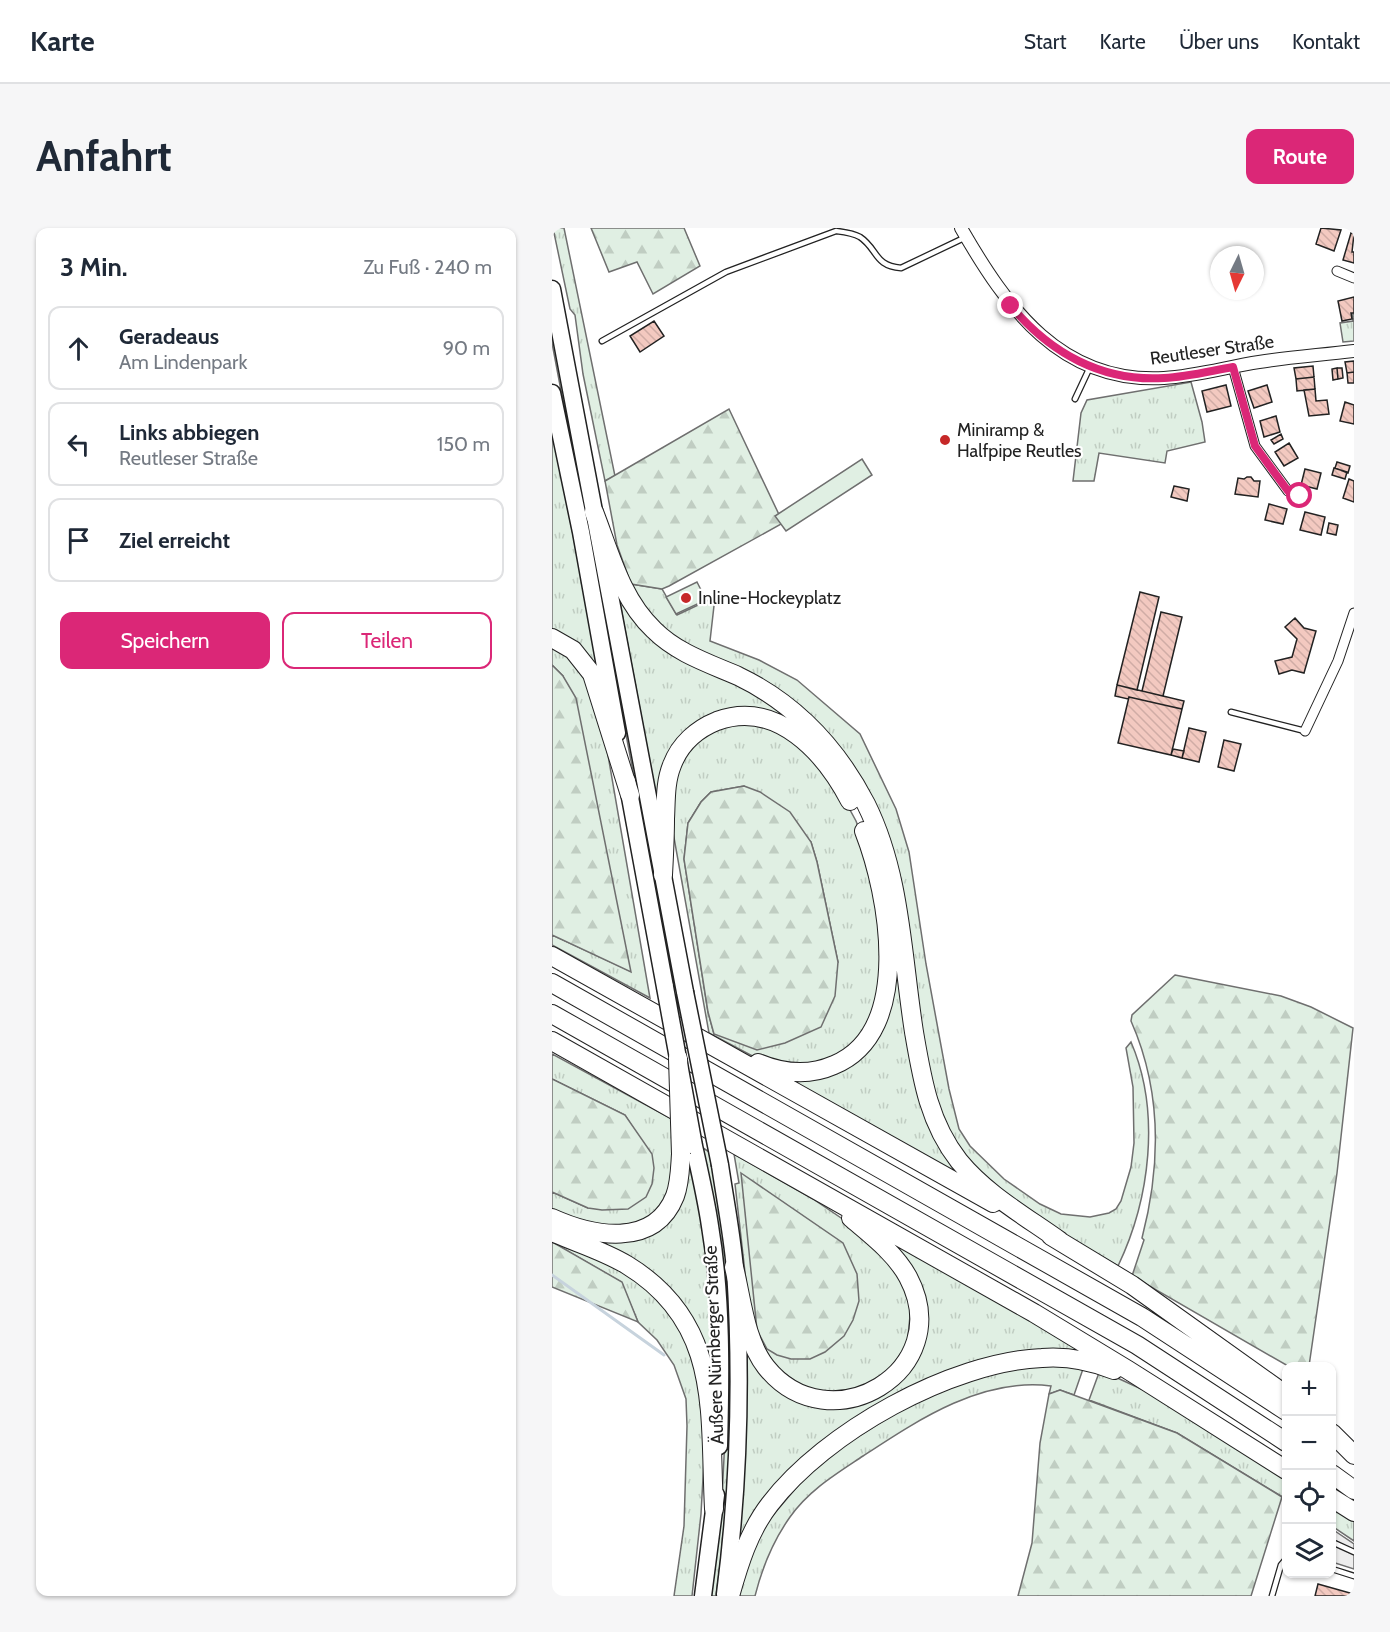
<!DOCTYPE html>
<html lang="de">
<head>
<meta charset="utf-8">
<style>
	body { margin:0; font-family:Cabin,sans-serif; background:#f6f6f7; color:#1f2937 }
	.controls { position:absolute; right:18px; bottom:18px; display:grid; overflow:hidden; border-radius:12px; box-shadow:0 2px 4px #0004 }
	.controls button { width:54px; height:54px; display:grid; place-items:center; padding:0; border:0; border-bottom:2px solid #e0e1e3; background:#fff; color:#1f2937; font:30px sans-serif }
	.compass { position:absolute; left:658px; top:18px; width:54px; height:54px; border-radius:50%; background:#fff; box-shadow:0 2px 4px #0004; rotate:185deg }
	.stop { position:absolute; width:18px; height:18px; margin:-14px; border:4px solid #db2777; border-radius:50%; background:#fff }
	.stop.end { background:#db2777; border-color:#fff; box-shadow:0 2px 6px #0008 }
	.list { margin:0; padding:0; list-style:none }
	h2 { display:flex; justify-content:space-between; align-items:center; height:78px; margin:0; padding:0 24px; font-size:26px }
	h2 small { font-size:20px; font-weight:400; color:#747a83 }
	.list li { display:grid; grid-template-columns:39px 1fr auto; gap:18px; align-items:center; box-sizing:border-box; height:84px; margin:0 12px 12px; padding:0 12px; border:2px solid #e0e1e3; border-radius:12px }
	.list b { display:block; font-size:22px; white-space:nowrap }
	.list p { margin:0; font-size:20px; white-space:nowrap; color:#747a83 }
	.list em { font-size:20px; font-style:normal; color:#747a83 }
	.actions { display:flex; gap:12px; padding:18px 24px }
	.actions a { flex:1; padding:14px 0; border:2px solid #db2777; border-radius:12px; text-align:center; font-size:21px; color:#db2777 }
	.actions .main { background:#db2777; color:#fff }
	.icon { flex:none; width:33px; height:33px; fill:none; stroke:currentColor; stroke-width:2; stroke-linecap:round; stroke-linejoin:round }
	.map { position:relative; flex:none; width:802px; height:1368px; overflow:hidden; border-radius:12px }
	header { display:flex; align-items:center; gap:36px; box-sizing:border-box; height:84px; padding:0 30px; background:#fff; border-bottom:2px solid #e0e1e3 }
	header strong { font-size:28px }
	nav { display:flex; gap:33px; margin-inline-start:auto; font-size:21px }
	.intro { display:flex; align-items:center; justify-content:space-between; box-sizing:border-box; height:144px; padding:0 36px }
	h1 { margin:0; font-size:42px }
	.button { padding:15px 27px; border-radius:12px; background:#db2777; color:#fff; font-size:21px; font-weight:700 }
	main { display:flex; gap:36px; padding:0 36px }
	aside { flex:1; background:#fff; border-radius:12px; box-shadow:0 2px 4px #0004 }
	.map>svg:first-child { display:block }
	.grass { fill:url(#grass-tufts); stroke:#6f6f6f; stroke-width:1.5; fill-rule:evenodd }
	.forest { fill:url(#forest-firs); stroke:#6f6f6f; stroke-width:1.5 }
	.pitch { fill:#e0efe3; stroke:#6f6f6f; stroke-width:1.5 }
	.parking { fill:#ededed; stroke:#6f6f6f; stroke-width:1.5 }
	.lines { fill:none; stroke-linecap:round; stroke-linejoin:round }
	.stream { stroke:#c7d3dd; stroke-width:3 }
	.building { fill:url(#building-back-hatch); stroke:#222; stroke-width:1.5 }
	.service-casing { stroke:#222; stroke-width:7 }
	.minor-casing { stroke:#222; stroke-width:11 }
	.tertiary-casing { stroke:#222; stroke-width:14 }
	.trunk-casing { stroke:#222; stroke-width:19 }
	.motorway-casing { stroke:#222; stroke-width:20 }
	.service { stroke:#fff; stroke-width:4.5 }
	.minor { stroke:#fff; stroke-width:9 }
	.tertiary { stroke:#fff; stroke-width:12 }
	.trunk { stroke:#fff; stroke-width:16 }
	.motorway { stroke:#fff; stroke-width:18 }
	.trunk-bridge-casing { stroke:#222; stroke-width:19; stroke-linecap:butt }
	.motorway-bridge-casing { stroke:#222; stroke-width:20; stroke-linecap:butt }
	.trunk-bridge { stroke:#fff; stroke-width:16 }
	.motorway-bridge { stroke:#fff; stroke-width:18 }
	.route { stroke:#db2777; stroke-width:8 }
	.poi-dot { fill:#c62828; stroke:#fff; stroke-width:2 }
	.labels { text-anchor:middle; stroke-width:4.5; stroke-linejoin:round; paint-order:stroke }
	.street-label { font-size:18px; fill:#222; stroke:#fff }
	.poi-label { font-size:18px; fill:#222; stroke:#fff; text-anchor:start }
</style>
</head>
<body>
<header>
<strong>Karte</strong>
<nav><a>Start</a><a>Karte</a><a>Über uns</a><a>Kontakt</a></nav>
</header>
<div class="intro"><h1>Anfahrt</h1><a class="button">Route</a></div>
<main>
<aside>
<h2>3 Min.<small>Zu Fuß · 240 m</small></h2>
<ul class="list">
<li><svg class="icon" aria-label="ahead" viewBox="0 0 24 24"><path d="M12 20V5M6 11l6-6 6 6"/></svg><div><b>Geradeaus</b><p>Am Lindenpark</p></div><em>90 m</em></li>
<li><svg class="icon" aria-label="left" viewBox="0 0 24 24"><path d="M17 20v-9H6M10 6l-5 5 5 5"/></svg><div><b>Links abbiegen</b><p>Reutleser Straße</p></div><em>150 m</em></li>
<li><svg class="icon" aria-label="arrive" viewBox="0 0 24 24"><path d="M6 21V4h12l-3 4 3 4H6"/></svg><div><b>Ziel erreicht</b></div></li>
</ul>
<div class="actions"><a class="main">Speichern</a><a>Teilen</a></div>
</aside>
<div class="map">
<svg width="802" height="1368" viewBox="0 0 802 1368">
	<defs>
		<pattern id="grass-tufts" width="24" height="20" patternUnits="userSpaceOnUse" patternTransform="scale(1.5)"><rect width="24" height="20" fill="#e0efe3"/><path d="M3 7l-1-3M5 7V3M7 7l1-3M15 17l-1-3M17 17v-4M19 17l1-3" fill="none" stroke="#c0cdc2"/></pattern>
		<pattern id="forest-firs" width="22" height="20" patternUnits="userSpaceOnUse" patternTransform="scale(1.5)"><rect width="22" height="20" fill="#e0efe3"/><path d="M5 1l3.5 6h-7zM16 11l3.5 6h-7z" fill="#c0cdc2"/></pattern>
		<pattern id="building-back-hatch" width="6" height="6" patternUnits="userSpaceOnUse" patternTransform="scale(1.5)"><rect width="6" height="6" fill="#f3c9c0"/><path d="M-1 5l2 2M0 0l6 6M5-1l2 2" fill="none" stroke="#d0aca5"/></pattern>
	</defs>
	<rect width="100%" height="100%" fill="#fff"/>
	<!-- grass -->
	<path class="grass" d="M 1,0 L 12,0 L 63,248 L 53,253 L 31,146 L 23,87 L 18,81 Z
		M 0,82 L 130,778 L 122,775 L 93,607 L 0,115 Z
		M 800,86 L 802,86 L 802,113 L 791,114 L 788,95 L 801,93 Z
		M 639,154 L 650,194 L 653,214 L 615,223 L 613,235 L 547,225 L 542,253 L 521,253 L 529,185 L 535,172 Z
		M 0,205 L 1,205 L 53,469 L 0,404 Z
		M 59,327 C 68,353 75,380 94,401 C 115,425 147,435 176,448 C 205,461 232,477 255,500 C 294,540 322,592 334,646 C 341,673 343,700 347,727 C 352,765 358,802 364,840 C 375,893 388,918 426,958 L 425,962 L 229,853 C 237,846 245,848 255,847 C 276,846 298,840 312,823 C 334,796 337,772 339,738 C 343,674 328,615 296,560 C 286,542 274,523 258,509 C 216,473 149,475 121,527 C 110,548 110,571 109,594 Z
		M 79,356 L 110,361 L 125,387 L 163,369 L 158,413 L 207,432 L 245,452 L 308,506 L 344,581 L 357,624 L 374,736 L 397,861 L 407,901 L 418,918 L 452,951 L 488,976 L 509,986 L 538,989 L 557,985 L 564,981 L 569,973 L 579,939 L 582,915 L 581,859 L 574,820 L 579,814 C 609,884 598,971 566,1038 L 519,1011 L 443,961 L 408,925 L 381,873 L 355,703 L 287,523 L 140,422 L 98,390 Z
		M 0,414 L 24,431 L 48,481 L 98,770 L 0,717 L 0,707 L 78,743 L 11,448 L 0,437 Z
		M 198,493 L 247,514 L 292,571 L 304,593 L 314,619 L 328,684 L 328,769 L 303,818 L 263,839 L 206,831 L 157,805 L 119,593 L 126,538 L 134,523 L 156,502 ZM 192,558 L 259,614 L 265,634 L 286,734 L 162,806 L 156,784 L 132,631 L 136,595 L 149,574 L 159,564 Z
		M 0,826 L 120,891 L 124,947 L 106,986 L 68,1003 L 0,985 L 0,964 L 36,980 L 85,906 L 73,887 L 0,851 Z
		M 134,898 L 156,1031 L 162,1120 L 162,1176 L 142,1095 L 15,1001 L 111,993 Z
		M 151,920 L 159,925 C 165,964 173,1004 176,1043 C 185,1152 179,1260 164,1368 L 158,1368 L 170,1270 L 175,1169 L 161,980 Z
		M 182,926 L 261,971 L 298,996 L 331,1023 L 360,1068 L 354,1128 L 315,1162 L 258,1164 L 213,1131 L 196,1071 L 183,956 L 187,955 Z
		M 323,1005 L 536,1125 L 465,1127 L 283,1209 L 187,1326 L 192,1114 L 229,1159 L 318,1169 L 371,1094 Z
		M 0,1010 L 87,1050 L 136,1108 L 154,1195 L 149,1286 L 140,1368 L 122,1368 L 132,1298 L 135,1198 L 134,1171 L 122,1137 L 105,1112 L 86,1094 L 69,1054 L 0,1014 Z
		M 464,1137 L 532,1138 L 522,1167 L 508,1162 L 497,1166 L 499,1158 C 430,1149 366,1192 311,1228 C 284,1246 257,1262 238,1289 C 221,1313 210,1340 203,1368 L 184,1368 L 204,1307 L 267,1233 L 369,1169 Z
		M 548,1142 L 598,1165 L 734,1251 L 734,1271 L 625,1205 L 537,1172 Z
		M 780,1279 L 802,1293 L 802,1313 L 780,1298 Z"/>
	<!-- forest -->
	<path class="forest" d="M 39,0 L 132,0 L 148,38 L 101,66 L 85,34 L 57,44 Z
		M 177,181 L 231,295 L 117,358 L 110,361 L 79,356 L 65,317 L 53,253 Z
		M 0,437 L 11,448 L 24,470 L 79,744 L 0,707 Z
		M 192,558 L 208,564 L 238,584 L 259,614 L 265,634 L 286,734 L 283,768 L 269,799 L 233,815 L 205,822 L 162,806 L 156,784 L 132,631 L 136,595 L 149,574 L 159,564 Z
		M 623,747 L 729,768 L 759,779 L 801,800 L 785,945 L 757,1138 L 736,1138 L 580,1048 L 592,1012 L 590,1010 C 609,937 610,863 579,793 L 580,787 Z
		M 0,851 L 73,887 L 100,926 L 102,940 L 100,956 L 94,969 L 76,981 L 50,982 L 36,980 L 0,964 Z
		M 189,945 L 291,1015 L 305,1046 L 307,1073 L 301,1092 L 292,1108 L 273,1124 L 258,1131 L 239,1131 L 225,1127 L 215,1121 L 205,1102 Z
		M 0,1014 L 70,1054 L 86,1094 L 0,1059 Z
		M 508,1162 L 625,1205 L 730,1269 L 699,1368 L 466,1368 L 480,1315 L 488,1215 L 497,1166 Z"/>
	<!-- pitch -->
	<path class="pitch" d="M 310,231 L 320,247 L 234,303 L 223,288 Z
		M 145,354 L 154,372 L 124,386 L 114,369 Z"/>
	<!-- parking -->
	<path class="parking" d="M 780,1301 L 802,1316 L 802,1341 L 780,1334 Z"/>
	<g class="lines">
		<!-- stream -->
		<path class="stream" d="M 0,1047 L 112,1127"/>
	</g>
	<!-- building -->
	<path class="building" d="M 769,0 L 789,2 L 782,23 L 764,16 Z
		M 799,5 L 802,6 L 800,24 L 802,24 L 802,35 L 791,32 Z
		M 802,69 L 802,85 L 799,85 L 800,91 L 790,93 L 786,73 Z
		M 102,93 L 112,108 L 88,124 L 78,108 Z
		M 802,133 L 802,144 L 795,145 L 793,134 Z
		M 761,138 L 762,149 L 744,151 L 742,140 Z
		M 785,140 L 790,140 L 791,150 L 786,151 Z
		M 785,140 L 786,151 L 781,152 L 780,141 Z
		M 802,144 L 802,155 L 796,155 L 795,145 Z
		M 762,149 L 763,161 L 745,163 L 744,151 Z
		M 674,157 L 679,178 L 655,184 L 650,163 Z
		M 715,157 L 720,174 L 702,180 L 696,163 Z
		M 763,161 L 764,173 L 775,172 L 777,186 L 757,188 L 752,162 Z
		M 793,174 L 802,177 L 802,196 L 788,193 Z
		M 724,188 L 728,204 L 712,209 L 708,193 Z
		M 729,206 L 731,211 L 722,216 L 719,212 Z
		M 737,215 L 746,230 L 732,238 L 723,224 Z
		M 785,234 L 798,238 L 796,245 L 783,240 Z
		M 782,240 L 795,244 L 793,251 L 780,247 Z
		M 753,241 L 769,245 L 765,261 L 749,257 Z
		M 695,249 L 699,249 L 702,253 L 708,253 L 706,269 L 683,266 L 686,250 L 692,251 Z
		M 797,251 L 802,253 L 802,274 L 791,270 Z
		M 622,258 L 637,261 L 635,273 L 619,269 Z
		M 717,276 L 735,281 L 731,296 L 713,292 Z
		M 753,284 L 773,289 L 769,307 L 748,302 Z
		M 777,295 L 786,297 L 784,307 L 775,305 Z
		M 588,364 L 607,369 L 585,462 L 565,457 Z
		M 609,384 L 630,389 L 611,468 L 590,463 Z
		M 743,390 L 752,400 L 764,403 L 752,445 L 740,442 L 727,446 L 723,433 L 740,429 L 745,411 L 733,399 Z
		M 565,457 L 632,473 L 630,481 L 577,469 L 576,471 L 563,468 Z
		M 577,469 L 630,481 L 619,527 L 566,515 Z
		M 637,500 L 654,504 L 647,534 L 630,530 Z
		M 672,512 L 689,516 L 682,543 L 666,539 Z
		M 621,521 L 632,523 L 630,530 L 619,527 Z
		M 766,1356 L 798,1365 L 797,1368 L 763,1368 Z"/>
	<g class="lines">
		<defs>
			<path id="service" d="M 50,113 L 174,44 L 284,3 C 292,4 301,5 308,9 C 326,21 322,38 349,40 L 414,9
				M 523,171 L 538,139
				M 679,484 L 753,503
				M 780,1314 L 802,1324
				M 734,1323 L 734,1324
				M 780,1341 L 802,1348
				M 720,1368 L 729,1337 L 734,1331"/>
			<path id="minor" d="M 785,43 L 802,50
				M 681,139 L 703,218 L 736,263 L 748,268
				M 753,503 L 786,433 L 802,385"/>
			<path id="tertiary" d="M 409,0 C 455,80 509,156 612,150 C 644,148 675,139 707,134 C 738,129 770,127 802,123"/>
			<path id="trunk" d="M 0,61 L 133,764
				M 0,165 L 29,304 L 65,505
				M 75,553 L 113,759
				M 142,918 C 148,945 154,971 158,998 C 170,1070 169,1145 167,1218
				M 168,937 C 173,971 180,1006 183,1041 C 190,1149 187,1258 173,1366
				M 151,1368 L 164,1267"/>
			<path id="motorway" d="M 42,284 C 58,325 69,371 102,402 C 125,425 156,435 186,448 C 242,475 285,520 314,576 C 349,646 350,728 362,804 C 370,851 377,895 407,933 C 434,966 473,988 508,1013
				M 0,410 L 21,422 L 40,446 L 78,567
				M 111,647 C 112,628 113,610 113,591 C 114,573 113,554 120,537 C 128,516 145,501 165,493 C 225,471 273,525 298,573
				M 0,728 L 441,975
				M 0,755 L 590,1089 L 734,1183
				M 0,786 L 585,1117 L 734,1214
				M 0,813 L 482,1085 L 576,1142 L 734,1242
				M 206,835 C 230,845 257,848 282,837 C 362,804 337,667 312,603
				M 0,990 C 40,1008 102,1021 123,968 C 128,955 128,940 129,926
				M 0,1004 C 25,1015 52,1023 75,1037 C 170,1095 157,1184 162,1281
				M 499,1008 L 580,1057 L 734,1167
				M 182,1039 C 190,1072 193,1112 214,1139 C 277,1218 406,1143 356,1049 C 343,1025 319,1007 299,990
				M 780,1205 L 802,1227
				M 780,1246 L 802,1262
				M 780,1270 L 802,1284
				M 178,1368 C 187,1336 197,1303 218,1276 C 273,1204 399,1134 490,1130 C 514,1128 539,1133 562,1142"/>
		</defs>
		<!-- service casing -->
		<use href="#service" class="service-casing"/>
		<!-- minor casing -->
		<use href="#minor" class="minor-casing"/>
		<!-- tertiary casing -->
		<use href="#tertiary" class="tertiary-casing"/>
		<!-- trunk casing -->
		<use href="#trunk" class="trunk-casing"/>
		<!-- motorway casing -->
		<use href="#motorway" class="motorway-casing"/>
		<!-- service -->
		<use href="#service" class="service"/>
		<!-- minor -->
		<use href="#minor" class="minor"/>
		<!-- tertiary -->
		<use href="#tertiary" class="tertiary"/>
		<!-- trunk -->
		<use href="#trunk" class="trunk"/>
		<!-- motorway -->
		<use href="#motorway" class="motorway"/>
		<defs>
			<path id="trunk-bridge" d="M 113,759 L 142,918
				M 133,764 L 168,937"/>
			<path id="motorway-bridge" d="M 126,830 L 129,926"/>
		</defs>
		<!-- trunk-bridge casing -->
		<use href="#trunk-bridge" class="trunk-bridge-casing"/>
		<!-- motorway-bridge casing -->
		<use href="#motorway-bridge" class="motorway-bridge-casing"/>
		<!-- trunk-bridge -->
		<use href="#trunk-bridge" class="trunk-bridge"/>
		<!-- motorway-bridge -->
		<use href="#motorway-bridge" class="motorway-bridge"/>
	</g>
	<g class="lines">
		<!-- route -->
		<path class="route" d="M 459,78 C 498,125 550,154 612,150 C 635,149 658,143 681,139 L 703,218 L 736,263 L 748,268"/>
	</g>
	<!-- markers -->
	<g class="poi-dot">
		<circle cx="393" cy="212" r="6"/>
		<circle cx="134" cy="370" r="6"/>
	</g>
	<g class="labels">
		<!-- street labels -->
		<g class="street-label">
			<text transform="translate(660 122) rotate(-8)" y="6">Reutleser Straße</text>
			<text transform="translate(162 1117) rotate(-92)" y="6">Äußere Nürnberger Straße</text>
		</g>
		<!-- poi labels -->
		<g class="poi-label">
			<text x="405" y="208">Miniramp &amp;<tspan x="405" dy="21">Halfpipe Reutles</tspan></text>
			<text x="146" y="376">Inline-Hockeyplatz</text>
		</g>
	</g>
</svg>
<div class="controls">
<button>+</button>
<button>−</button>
<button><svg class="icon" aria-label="locate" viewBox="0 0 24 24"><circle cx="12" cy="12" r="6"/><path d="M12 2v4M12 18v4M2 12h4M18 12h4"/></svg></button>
<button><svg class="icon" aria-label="layers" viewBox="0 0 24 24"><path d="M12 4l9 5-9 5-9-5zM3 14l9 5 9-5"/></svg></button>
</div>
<svg class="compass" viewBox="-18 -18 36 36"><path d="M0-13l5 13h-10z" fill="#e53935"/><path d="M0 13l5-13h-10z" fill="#747a83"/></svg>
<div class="stop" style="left:748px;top:268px"></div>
<div class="stop end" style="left:459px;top:78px"></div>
</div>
</main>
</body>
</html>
